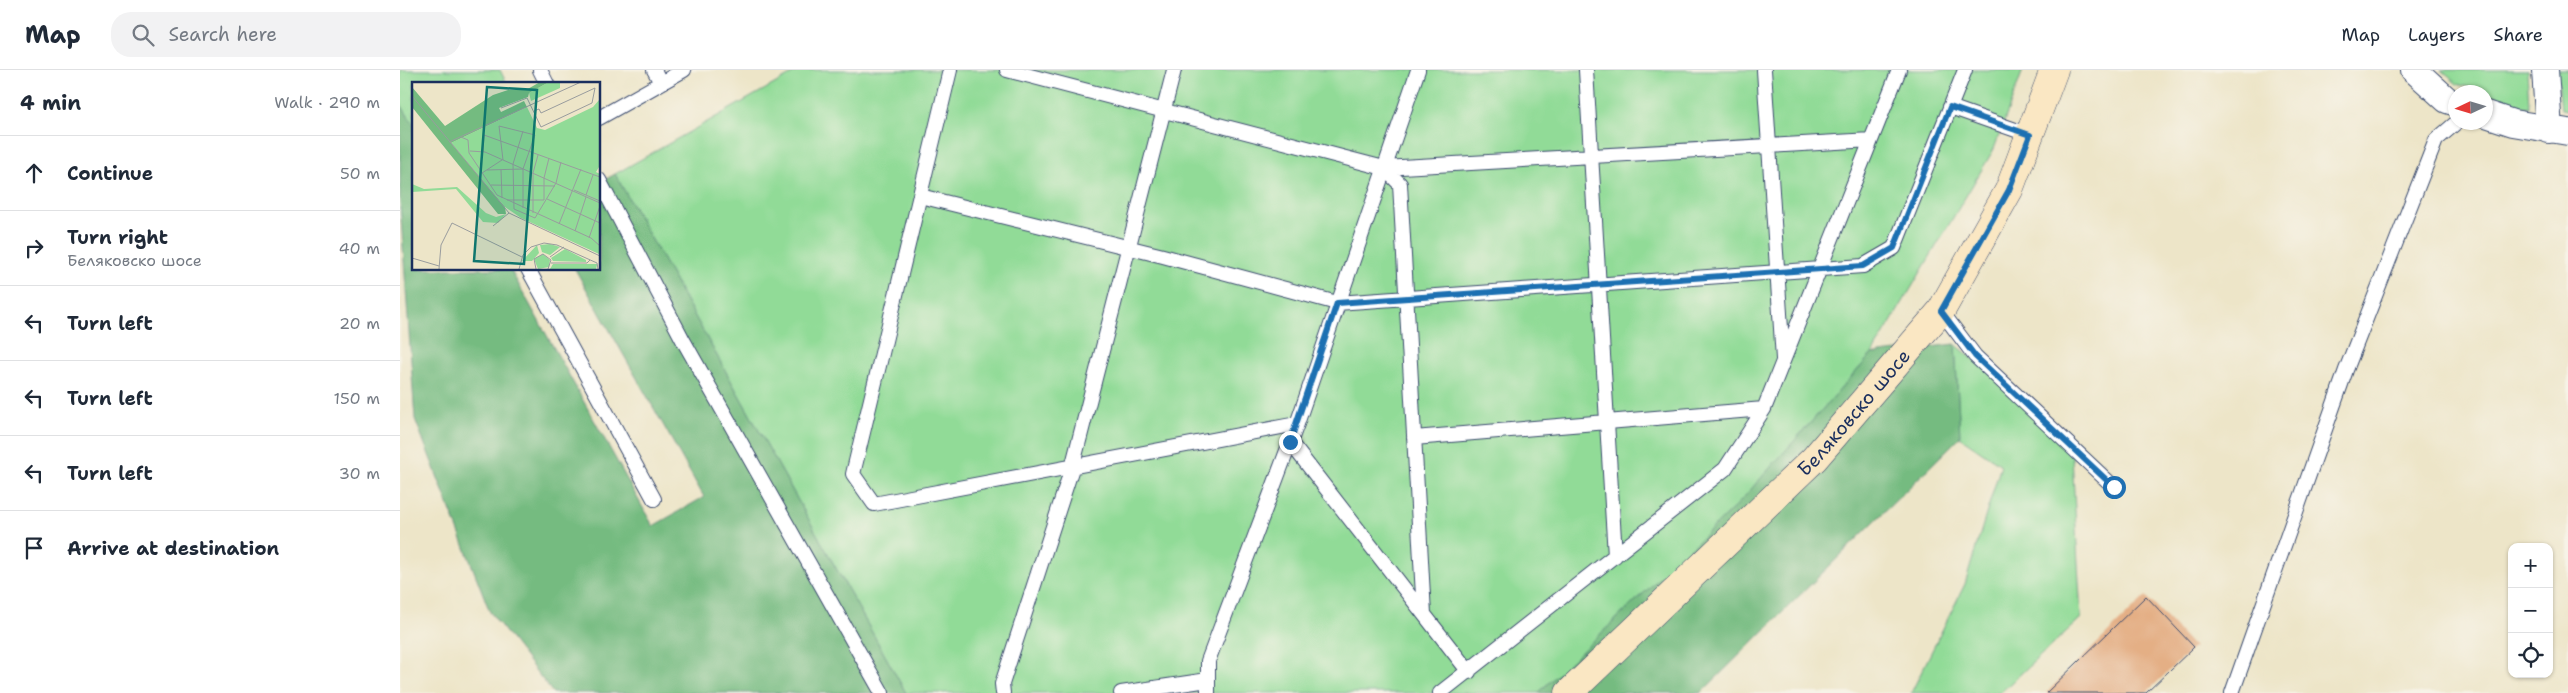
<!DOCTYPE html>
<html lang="en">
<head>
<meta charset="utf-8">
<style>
	body { margin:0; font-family:"Shantell Sans",sans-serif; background:#f2f2f3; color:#1f2937 }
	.controls { position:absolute; right:15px; bottom:15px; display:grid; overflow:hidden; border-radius:10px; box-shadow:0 1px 4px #0004 }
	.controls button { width:45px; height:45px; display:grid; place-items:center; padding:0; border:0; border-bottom:1px solid #e0e1e3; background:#fff; color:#1f2937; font:25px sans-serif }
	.compass { position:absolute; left:2048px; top:15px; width:45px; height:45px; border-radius:50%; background:#fff; box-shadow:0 1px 4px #0004; rotate:266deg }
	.stop { position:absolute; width:15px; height:15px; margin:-11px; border:4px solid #1f6fb2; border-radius:50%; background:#fff }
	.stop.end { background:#1f6fb2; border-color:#fff; box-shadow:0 1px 5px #0008 }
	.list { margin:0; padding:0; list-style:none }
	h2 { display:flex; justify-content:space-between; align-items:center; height:65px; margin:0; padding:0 20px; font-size:21px }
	h2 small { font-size:16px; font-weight:400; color:#747a83 }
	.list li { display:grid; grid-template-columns:32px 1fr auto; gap:15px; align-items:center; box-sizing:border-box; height:75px; padding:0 20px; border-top:1px solid #e0e1e3 }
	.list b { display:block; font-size:19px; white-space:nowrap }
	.list p { margin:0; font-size:16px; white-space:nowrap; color:#747a83 }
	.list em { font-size:16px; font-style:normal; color:#747a83 }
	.icon { flex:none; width:28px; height:28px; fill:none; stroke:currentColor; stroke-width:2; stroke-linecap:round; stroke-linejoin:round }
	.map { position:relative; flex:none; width:2168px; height:623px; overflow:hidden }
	header { display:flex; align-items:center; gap:30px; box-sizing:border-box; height:70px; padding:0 25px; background:#fff; border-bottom:1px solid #e0e1e3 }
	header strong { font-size:24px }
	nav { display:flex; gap:28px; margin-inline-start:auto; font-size:18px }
	.search { width:350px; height:45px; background:#f2f2f3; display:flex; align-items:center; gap:12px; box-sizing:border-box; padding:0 18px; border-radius:20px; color:#747a83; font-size:19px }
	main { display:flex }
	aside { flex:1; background:#fff }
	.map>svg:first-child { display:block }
	.green { fill:#91db97; stroke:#56857a }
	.forest { fill:#74bb80; stroke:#48756f }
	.building { fill:#e4af85 }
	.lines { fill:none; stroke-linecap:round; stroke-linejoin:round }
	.lane-casing { stroke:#3a4a6e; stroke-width:16 }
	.street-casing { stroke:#3a4a6e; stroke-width:28 }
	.secondary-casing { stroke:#3a4a6e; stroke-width:29 }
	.lane { stroke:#fff; stroke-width:14 }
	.street { stroke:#fff; stroke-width:26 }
	.secondary { stroke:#fae7c3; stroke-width:28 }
	.route { stroke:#1f6fb2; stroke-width:6 }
	.labels { text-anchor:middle; stroke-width:5; stroke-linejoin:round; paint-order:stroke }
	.street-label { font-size:19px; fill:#1b2f5e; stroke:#f7f3e8 }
	.inset-road { fill:none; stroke:#999c9e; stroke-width:1 }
	.view { fill:#0f766e; fill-opacity:0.15; stroke:#0f766e; stroke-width:2.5 }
	.inset-edge { fill:none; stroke:#1b2f5e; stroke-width:2.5 }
</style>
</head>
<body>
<header>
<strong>Map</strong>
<div class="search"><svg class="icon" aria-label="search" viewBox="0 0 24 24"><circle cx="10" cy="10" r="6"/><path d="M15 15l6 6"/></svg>Search here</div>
<nav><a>Map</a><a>Layers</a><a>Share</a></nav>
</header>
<main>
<aside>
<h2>4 min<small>Walk · 290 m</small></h2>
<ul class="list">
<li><svg class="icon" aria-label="ahead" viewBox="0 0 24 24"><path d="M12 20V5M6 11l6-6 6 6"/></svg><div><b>Continue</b></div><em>50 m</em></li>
<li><svg class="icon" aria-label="right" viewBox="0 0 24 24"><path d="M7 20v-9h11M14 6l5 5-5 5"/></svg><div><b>Turn right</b><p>Беляковско шосе</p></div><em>40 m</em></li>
<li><svg class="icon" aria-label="left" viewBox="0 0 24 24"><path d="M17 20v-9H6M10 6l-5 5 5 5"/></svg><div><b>Turn left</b></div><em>20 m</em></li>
<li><svg class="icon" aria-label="left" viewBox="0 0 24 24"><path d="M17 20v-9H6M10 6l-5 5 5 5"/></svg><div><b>Turn left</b></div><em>150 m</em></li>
<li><svg class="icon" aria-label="left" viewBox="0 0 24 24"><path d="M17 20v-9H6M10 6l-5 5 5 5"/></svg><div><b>Turn left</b></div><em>30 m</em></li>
<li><svg class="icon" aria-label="arrive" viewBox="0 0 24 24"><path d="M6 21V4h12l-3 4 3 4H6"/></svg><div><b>Arrive at destination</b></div></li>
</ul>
</aside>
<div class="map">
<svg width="2168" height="623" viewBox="0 0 2168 623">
	<rect width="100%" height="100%" fill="#f7f3e8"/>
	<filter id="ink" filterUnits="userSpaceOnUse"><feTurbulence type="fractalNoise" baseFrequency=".02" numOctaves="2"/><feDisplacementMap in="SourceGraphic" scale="10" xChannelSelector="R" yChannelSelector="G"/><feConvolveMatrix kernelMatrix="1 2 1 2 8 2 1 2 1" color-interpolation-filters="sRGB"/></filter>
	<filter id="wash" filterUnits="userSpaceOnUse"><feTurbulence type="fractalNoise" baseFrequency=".0096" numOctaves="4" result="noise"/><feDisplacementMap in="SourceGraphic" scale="20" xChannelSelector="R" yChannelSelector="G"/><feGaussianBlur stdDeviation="1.12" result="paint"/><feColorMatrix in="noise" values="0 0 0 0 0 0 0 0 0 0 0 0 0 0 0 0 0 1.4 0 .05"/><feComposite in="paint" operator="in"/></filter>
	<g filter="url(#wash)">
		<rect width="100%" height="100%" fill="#ede5c8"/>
		<!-- green -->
		<path class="green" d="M 0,0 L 100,0 L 107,14 L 14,14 L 14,56 L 0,33 Z
			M 399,0 L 1623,0 L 1594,79 L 1472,284 L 1336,436 L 1138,623 L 506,623 L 215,104 Z
			M 2041,0 L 2127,0 L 2129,37 L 2117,36 L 2086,22 L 2057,14 Z
			M 2157,0 L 2168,0 L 2168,40 L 2161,39 Z
			M 1555,274 L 1671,368 L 1681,548 L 1600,623 L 1511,623 L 1565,514 L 1601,395 L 1560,367 Z"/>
		<!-- forest -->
		<path class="forest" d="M 0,33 L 14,56 L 14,199 L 110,199 L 253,456 L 304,427 L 175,199 L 199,199 L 199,113 L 215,104 L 506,623 L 153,623 L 90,542 L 15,349 L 0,133 Z
			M 1555,274 L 1560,367 L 1301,623 L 1138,623 L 1336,436 L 1472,284 Z"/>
		<g id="blocks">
			<!-- building -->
			<path class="building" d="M 1746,526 L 1794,577 L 1746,623 L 1646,623 Z"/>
		</g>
	</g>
	<g filter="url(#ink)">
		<use href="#blocks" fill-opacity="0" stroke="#3a4a6e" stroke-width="1"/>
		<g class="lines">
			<defs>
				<path id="lane" d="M 140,0 L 147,14
					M 254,0 L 261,13
					M 550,0 L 453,404 L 474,434 L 897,354
					M 607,0 L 984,98 L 1471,70
					M 1186,0 L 1215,486
					M 1364,0 L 1383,289
					M 1550,37 L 1630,65
					M 199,48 L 284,0
					M 984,98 L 1000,114 L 1024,544
					M 199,110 L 283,270 L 482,623
					M 520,126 L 763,186 L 937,233 L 1463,196 L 1494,178 L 1565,0
					M 128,199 L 254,429
					M 1541,241 L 1575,286 L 1714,417
					M 1014,368 L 1364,339
					M 890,372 L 1069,602
					M 603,623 L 602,614 L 672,398 L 774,0
					M 721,623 L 808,610
					M 808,623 L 808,591 L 897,354 L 1018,0
					M 1040,623 L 1325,399 L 1364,339 L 1499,0
					M 1832,623 L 1946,300 L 2036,70 L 2057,52"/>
				<path id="street" d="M 2014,0 L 2047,30 L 2056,33
					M 2145,0 L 2149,60
					M 2086,44 L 2113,53 L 2168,62"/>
				<g id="secondary">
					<path id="s1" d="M 1169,623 L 1414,389 L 1541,241 L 1609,120 L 1654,0"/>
				</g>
			</defs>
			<!-- lane casing -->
			<use href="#lane" class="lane-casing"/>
			<!-- street casing -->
			<use href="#street" class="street-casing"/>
			<!-- secondary casing -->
			<use href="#secondary" class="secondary-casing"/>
			<!-- lane -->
			<use href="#lane" class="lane"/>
			<!-- street -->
			<use href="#street" class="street"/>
			<!-- secondary -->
			<use href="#secondary" class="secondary"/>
		</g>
	</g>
	<g class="lines" filter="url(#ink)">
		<!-- route -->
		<path class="route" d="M 890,372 L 937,233 L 1463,196 L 1494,178 L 1550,37 L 1630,65 L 1609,120 L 1541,241 L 1575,286 L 1714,417"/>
	</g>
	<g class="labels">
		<!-- street labels -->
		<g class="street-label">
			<text dy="7" stroke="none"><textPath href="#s1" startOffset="400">Беляковско шосе</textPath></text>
		</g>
	</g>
	<!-- overview -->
	<g transform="translate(12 12)">
		<rect width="188" height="188" fill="#ede5c8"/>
		<path d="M 137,0 L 148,0 L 148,6 L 119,19 L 117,11 ZM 187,18 L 187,85 L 184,90 L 188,92 L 187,172 L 109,136 L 93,125 L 39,61 L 115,25 L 125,46 L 133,48 L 181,25 ZM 0,102 L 12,107 L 45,105 L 74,131 L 84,135 L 94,132 L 86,141 L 71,140 L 44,107 L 0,110 ZM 138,162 L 148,165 L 138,173 L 130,170 L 128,163 ZM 125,163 L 127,171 L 120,179 L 110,179 ZM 153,167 L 174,178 L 174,180 L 141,179 L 139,176 ZM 131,172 L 138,178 L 137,185 L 126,187 L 122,177 ZM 141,182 L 185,182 L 185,183 L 184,187 L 138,187 Z" fill="#91db97"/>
		<path d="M 128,0 L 137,0 L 117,11 L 116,15 L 87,26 L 89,30 L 112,19 L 115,25 L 39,61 L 93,125 L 94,132 L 86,132 L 0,25 L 0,5 L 33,44 L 81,13 L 96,8 L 114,8 Z" fill="#74bb80"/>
		<path class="inset-road" d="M 0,14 L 97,131 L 188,174M 89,26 L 115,16 L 129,45 L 180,21 L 183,6 L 129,31 L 127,27 L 122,29M 111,49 L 101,82 L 102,127 L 123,136 L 144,101 L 149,80M 49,55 L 56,58 L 57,71 L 85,113 L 179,156 L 188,164M 37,60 L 169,0M 58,69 L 73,70 L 188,121M 71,70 L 72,53 L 188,95M 91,78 L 87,44 L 123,53 L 111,87 L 111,126M 75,88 L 111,87M 89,88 L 90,116M 70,91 L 90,78M 79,103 L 143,104M 162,108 L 188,119M 174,113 L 181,93M 135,117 L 188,141M 95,118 L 132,118M 132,118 L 132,96 L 137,76M 121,131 L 121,91 L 126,73M 147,142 L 169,87M 81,144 L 97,131M 163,149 L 174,115M 177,156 L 188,124M 138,175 L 152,165M 0,176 L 27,184M 139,181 L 175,181 L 178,178M 27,187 L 29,163 L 40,141 L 110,175M 107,187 L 111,173 L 119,165 L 132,161 L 145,163 L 185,181 L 186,187M 124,187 L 122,177 L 131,172 L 139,178 L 136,187"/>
		<path class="view" d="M 75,5 L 125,8 L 112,182 L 62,179 Z"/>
		<rect width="188" height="188" class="inset-edge"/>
	</g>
</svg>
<div class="controls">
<button>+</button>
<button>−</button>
<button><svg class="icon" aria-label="locate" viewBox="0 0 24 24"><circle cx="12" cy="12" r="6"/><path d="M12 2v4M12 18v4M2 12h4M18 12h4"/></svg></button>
</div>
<svg class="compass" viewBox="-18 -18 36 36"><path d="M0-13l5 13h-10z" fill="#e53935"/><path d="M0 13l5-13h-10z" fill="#747a83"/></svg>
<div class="stop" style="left:1714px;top:417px"></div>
<div class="stop end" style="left:890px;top:372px"></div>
</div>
</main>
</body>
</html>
